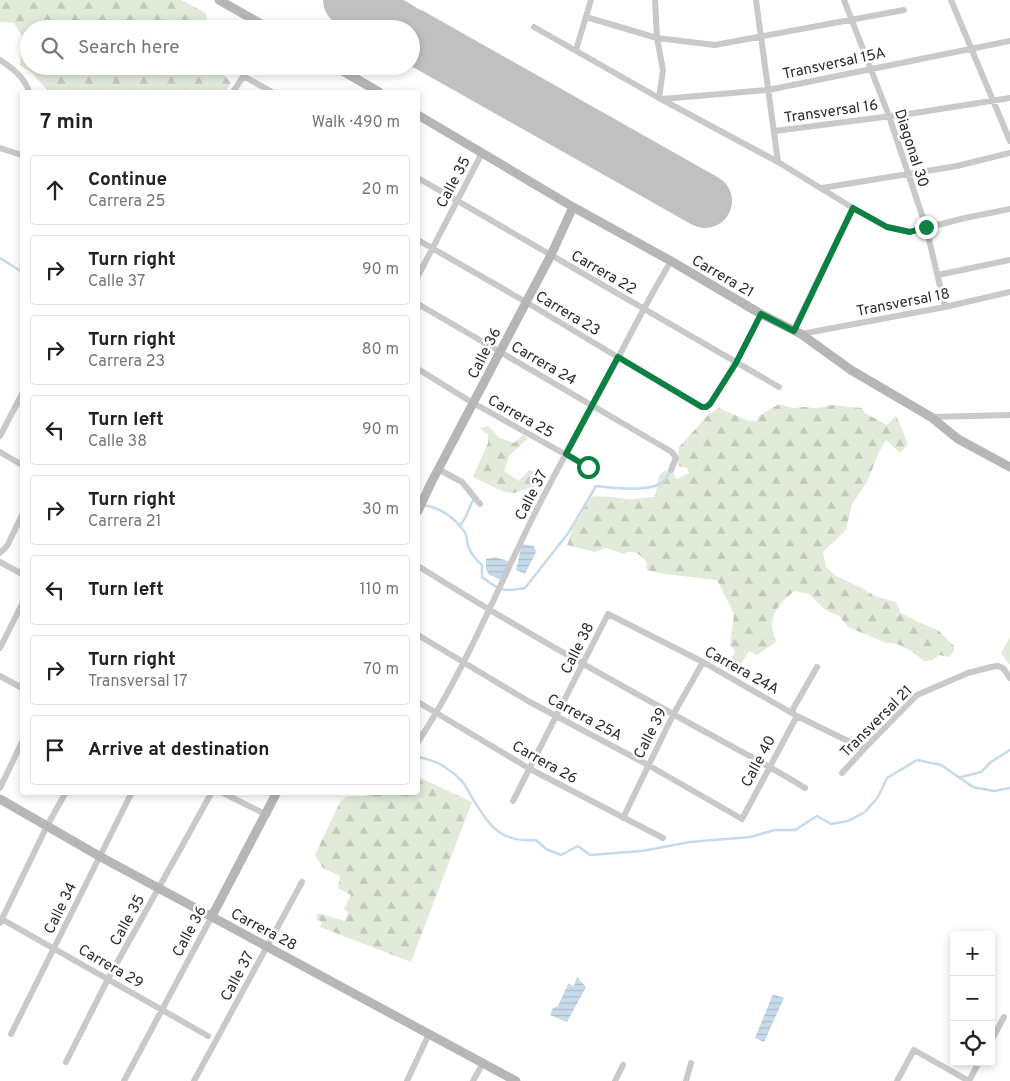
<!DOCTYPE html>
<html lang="en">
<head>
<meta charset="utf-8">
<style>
	body { margin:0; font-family:Overpass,sans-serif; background:#f2f2f2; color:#222 }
	.controls { position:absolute; right:15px; bottom:15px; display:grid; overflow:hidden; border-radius:5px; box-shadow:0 2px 8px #0003 }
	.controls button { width:45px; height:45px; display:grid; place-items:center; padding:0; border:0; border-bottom:1px solid #e0e0e0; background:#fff; color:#222; font:25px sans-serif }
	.stop { position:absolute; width:15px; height:15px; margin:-11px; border:4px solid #0b8043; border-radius:50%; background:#fff }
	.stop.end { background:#0b8043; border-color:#fff; box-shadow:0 1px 5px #0008 }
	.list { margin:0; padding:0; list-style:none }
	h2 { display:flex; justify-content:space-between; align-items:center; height:65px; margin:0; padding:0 20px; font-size:21px }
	h2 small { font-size:16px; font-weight:400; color:#767676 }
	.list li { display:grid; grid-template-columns:32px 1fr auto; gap:15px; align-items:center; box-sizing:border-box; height:70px; margin:0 10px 10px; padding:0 10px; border:1px solid #e0e0e0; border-radius:5px }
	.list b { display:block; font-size:19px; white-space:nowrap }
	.list p { margin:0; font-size:16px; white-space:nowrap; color:#767676 }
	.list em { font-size:16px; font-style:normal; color:#767676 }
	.icon { flex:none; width:28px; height:28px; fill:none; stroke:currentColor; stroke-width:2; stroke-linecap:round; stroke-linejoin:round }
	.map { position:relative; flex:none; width:1010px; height:1081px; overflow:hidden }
	.search { position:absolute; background:#fff; box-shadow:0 2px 8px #0003; left:20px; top:20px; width:400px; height:55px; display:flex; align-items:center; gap:12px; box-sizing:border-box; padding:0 18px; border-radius:28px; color:#767676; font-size:19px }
	.panel { position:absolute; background:#fff; box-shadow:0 2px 8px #0003; left:20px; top:90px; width:400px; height:705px; border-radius:5px }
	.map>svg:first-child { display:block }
	.grass { fill:#e2eada }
	.forest { fill:url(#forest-firs) }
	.water { fill:url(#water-rules) }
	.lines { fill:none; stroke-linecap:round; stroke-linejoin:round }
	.stream { stroke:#c6dbea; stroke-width:2.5 }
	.runway { stroke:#c0c0c0; stroke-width:54 }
	.street { stroke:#c9c9c9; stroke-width:6 }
	.secondary { stroke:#b6b6b6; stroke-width:9 }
	.route { stroke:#0b8043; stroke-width:6 }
	.labels { text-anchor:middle; stroke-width:5; stroke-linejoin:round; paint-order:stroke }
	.street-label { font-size:15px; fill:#2c2c2c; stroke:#fff }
</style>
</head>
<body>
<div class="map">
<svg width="1010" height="1081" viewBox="0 0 1010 1081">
	<defs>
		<pattern id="forest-firs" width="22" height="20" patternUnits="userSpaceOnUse" patternTransform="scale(1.25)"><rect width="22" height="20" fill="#e2eada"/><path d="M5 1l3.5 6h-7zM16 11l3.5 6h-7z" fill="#c2c9bb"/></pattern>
		<pattern id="water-rules" width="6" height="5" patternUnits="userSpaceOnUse" patternTransform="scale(1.25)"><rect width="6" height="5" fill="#c6dbea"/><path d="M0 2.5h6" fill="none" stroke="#aabcc9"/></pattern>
	</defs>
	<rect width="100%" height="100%" fill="#fff"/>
	<!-- grass -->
	<path class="grass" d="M 1010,637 L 1010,665 L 1001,653 Z"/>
	<!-- forest -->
	<path class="forest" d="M 0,0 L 181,0 L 206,13 L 208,29 L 29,29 L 29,66 L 216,66 L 231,83 L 225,92 L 49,92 L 32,73 L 20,65 L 23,38 L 14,23 L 0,22 Z
		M 779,404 L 792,408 L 805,407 L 817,408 L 832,405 L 862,408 L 865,413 L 887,425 L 896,415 L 908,444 L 900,453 L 886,440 L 879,452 L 867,482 L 852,504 L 846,530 L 823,552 L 826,567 L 836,576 L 864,589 L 874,596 L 896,602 L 901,613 L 918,622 L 938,630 L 954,646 L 954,651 L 949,657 L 939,655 L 933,660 L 924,661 C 915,653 898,641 886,643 L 848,627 L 840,617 L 824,609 L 809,594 L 795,591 C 778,602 764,623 777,641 L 757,655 L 749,651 L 737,670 L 727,667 L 735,652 L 730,645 L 734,614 L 717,580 L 665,574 L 647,570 L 647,563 C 640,555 635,548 624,554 L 606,548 L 595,552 L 567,545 L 573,528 L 591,497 C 604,496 615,497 627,499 C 637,500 645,497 655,497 L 659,476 L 665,470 L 674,474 L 676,479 L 689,473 L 687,468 L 678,466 L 679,447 L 709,414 L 719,408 L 749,421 L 757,421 L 759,416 Z
		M 488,426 L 500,438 L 514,443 L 523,435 L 528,438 L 509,456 L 504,471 L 519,481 L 529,470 L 536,472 L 538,477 L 535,486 L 514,493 L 504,492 L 473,477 L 488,443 L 488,435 L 480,428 Z
		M 418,777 L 472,802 L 411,962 L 320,927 L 322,922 L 316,919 L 318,913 L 345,921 L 348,912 L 344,909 L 351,895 L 338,888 L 340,876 L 323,868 L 315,855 L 340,802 L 346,797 L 366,796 L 368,793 L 418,792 Z"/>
	<!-- water -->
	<path class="water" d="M 522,544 L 534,546 L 536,552 L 525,574 L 516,570 Z
		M 495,557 L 511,562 L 500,579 L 489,575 L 486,569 L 486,559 Z
		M 577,977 L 586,987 L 567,1022 L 550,1015 L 553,1008 L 558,1006 L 568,984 L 574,986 Z
		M 773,994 L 784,998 L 764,1042 L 755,1038 Z"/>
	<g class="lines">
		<!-- stream -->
		<path class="stream" d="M 0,258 L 22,272
			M 424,505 C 440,508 454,517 464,531 C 467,535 467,541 468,546 C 471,554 476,560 482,565 L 482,577 C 500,591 503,592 525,588 L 569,532 L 596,486 C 612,488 651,493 664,481 C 666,478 668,474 671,471
			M 459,526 C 468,518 467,509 474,499
			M 418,757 C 437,761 446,766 461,780 C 465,784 468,790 471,796 C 489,824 498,843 536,840 L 546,849 L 561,855 L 578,846 L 590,855 L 642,851 L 690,842 L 750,837 L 775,830 L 795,830 L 817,816 L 831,824 L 848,821 L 865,812 L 878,797 L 887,778 L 917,760 L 941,765 L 973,787 L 994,791 L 1010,788
			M 961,777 L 981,772 L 991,762 L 1010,750"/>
		<!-- runway -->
		<path class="runway" d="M 350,0 L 400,29
			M 411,35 L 705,201"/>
		<!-- street -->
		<path class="street" d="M 655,0 L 657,38 L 663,70 L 659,98
			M 756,0 L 778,162
			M 844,0 L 889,116 L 926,227 L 945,307
			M 951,0 L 1010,141
			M 586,17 L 657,38 L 715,45 L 904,10
			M 534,27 L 659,98 L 778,162 L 853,208 L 887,227 L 910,232 L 965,218 L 1010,209
			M 576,50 L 591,0
			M 0,60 C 13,68 25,78 29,92
			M 245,77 L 272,92
			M 233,92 L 250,66
			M 662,99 L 768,90 L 1010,41
			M 775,131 L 915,113 L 1010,98
			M 0,148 L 22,155
			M 418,178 L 779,387
			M 822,188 L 957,166 L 1010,153
			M 418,240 L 526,302 L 701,407 L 706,407 L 710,404 L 736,363 L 761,314
			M 938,275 L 1010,260
			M 418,276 L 482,153
			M 418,304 L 672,452 L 676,458 L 671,470
			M 793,331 L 853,208
			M 801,334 L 945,307 L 1010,292
			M 418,369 L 468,400 L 588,467
			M 931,417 L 1010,415
			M 0,436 L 22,394
			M 0,452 L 22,465
			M 438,469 L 462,482 L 480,504
			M 0,553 L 7,546 L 22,515
			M 0,562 L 22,574
			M 418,566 C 501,618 587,667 673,714 C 717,739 762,761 805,788
			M 418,635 L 528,701 L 648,765 L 742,819 L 797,716
			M 0,648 L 22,604
			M 0,676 L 22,688
			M 418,702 L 530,769 L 663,838
			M 793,713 L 793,709 L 817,667
			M 418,742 C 464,672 495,594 532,519 C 559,464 589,412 618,358 C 635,325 652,293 671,261
			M 842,773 L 864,749 L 917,695 L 968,673 L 991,667 L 998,666 L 1003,668 L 1010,678
			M 0,788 L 22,742
			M 221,792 L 267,815
			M 513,801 L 608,614 L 703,662 L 797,716 L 864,749
			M 623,818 L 673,715 L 703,662
			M 0,918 L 208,1036
			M 0,923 L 47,826 L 66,792
			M 11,1034 L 132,792
			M 991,1041 L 1004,1017
			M 66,1062 L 108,979 L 212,792
			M 124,1081 L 212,916
			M 194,1081 L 302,882
			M 407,1081 L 429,1034
			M 473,1081 L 483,1063
			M 615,1081 L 623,1065
			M 686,1081 L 691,1063
			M 897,1081 L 914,1050 L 969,1081
			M 969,1081 L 979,1062"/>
		<!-- secondary -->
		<path class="secondary" d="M 219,0 L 270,29
			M 334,66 L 379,92
			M 418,115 L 573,207 L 671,261 L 761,314 L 801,334 L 851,370 L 931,417 L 958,439 L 1010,467
			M 418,511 L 431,483 L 551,255 L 573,207
			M 0,799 L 99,856 L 516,1081
			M 212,916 L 277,792"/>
	</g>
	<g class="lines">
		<!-- route -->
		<path class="route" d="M 588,467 L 566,454 L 618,357 L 702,407 L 706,407 L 710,404 L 736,363 L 761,314 L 794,331 L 853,208 L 887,227 L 910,232 L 926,227"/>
	</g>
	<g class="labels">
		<!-- street labels -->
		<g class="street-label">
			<text transform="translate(834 63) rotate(-12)" y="5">Transversal 15A</text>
			<text transform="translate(831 111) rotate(-8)" y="5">Transversal 16</text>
			<text transform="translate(912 148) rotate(72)" y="5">Diagonal 30</text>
			<text transform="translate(453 182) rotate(-62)" y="5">Calle 35</text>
			<text transform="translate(604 272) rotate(30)" y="5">Carrera 22</text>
			<text transform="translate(723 276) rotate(30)" y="5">Carrera 21</text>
			<text transform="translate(903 302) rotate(-11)" y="5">Transversal 18</text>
			<text transform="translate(568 313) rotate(31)" y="5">Carrera 23</text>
			<text transform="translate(484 353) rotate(-63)" y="5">Calle 36</text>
			<text transform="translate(544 363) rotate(30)" y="5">Carrera 24</text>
			<text transform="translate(521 416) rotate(29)" y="5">Carrera 25</text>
			<text transform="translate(531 495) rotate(-63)" y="5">Calle 37</text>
			<text transform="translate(577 648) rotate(-63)" y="5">Calle 38</text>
			<text transform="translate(742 670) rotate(29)" y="5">Carrera 24A</text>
			<text transform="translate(585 717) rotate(28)" y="5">Carrera 25A</text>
			<text transform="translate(876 721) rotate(-45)" y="5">Transversal 21</text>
			<text transform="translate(650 733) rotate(-63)" y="5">Calle 39</text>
			<text transform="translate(758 761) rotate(-62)" y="5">Calle 40</text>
			<text transform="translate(545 762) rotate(29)" y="5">Carrera 26</text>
			<text transform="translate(60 908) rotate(-64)" y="5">Calle 34</text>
			<text transform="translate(127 920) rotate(-61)" y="5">Calle 35</text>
			<text transform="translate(264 929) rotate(28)" y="5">Carrera 28</text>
			<text transform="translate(189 931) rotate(-62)" y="5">Calle 36</text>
			<text transform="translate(111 966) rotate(30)" y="5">Carrera 29</text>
			<text transform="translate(237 976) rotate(-62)" y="5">Calle 37</text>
		</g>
	</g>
</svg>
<div class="controls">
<button>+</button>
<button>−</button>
<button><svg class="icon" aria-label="locate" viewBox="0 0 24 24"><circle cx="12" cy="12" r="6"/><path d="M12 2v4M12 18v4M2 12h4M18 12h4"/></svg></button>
</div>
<div class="stop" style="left:588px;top:467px"></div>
<div class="stop end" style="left:926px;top:227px"></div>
<div class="search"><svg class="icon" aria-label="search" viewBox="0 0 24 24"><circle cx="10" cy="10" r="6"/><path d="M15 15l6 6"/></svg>Search here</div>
<section class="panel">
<h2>7 min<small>Walk · 490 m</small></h2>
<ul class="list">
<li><svg class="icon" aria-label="ahead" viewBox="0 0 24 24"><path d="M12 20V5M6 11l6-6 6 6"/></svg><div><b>Continue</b><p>Carrera 25</p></div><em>20 m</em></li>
<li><svg class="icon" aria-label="right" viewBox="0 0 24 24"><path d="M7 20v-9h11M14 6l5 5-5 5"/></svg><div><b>Turn right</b><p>Calle 37</p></div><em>90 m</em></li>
<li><svg class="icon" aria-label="right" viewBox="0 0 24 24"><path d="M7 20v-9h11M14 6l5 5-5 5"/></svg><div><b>Turn right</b><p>Carrera 23</p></div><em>80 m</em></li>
<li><svg class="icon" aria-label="left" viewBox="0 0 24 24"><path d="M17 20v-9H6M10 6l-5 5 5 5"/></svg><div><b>Turn left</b><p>Calle 38</p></div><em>90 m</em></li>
<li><svg class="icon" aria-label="right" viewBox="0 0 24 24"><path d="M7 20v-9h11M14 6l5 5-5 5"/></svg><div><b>Turn right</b><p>Carrera 21</p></div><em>30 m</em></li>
<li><svg class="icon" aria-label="left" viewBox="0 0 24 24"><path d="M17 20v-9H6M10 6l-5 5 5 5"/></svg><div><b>Turn left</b></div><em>110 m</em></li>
<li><svg class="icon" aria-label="right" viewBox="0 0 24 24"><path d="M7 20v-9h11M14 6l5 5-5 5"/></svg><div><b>Turn right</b><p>Transversal 17</p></div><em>70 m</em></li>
<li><svg class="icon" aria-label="arrive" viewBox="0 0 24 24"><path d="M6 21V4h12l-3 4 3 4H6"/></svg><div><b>Arrive at destination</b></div></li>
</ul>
</section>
</div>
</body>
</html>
